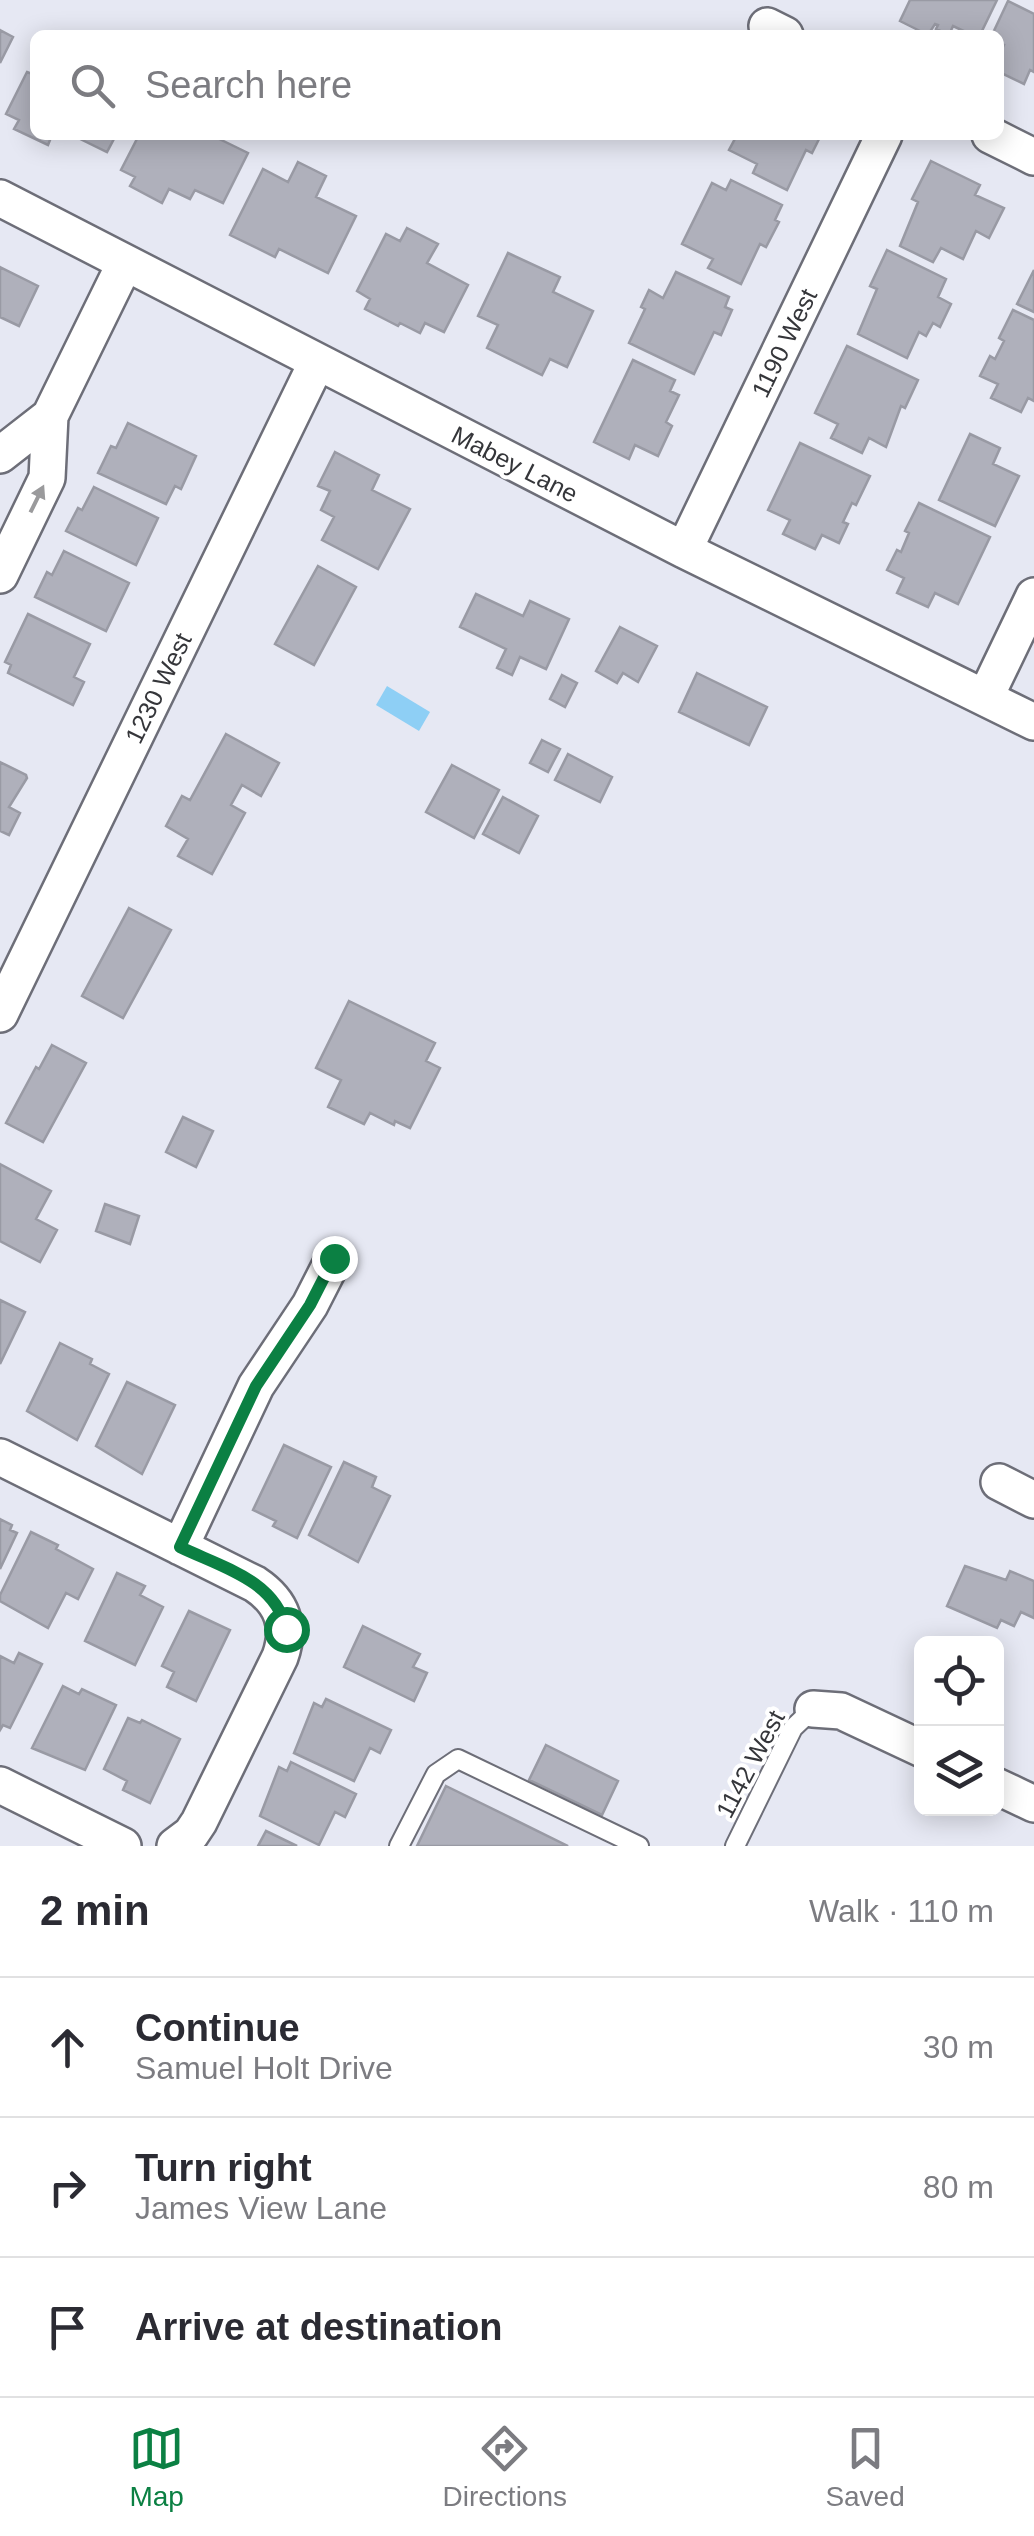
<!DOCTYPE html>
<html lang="en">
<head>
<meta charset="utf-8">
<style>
	body { margin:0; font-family:Helvetica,sans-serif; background:#f7f7f7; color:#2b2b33 }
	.controls { position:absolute; right:30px; bottom:30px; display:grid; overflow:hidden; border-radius:15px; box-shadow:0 5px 25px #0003 }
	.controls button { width:90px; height:90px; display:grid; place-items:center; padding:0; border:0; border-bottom:2px solid #e1e1e2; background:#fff; color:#2b2b33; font:50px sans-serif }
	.stop { position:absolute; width:30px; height:30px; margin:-22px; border:8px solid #0b8043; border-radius:50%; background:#fff }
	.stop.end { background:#0b8043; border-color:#fff; box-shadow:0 2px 10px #0008 }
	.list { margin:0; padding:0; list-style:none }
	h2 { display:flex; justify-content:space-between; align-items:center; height:130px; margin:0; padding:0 40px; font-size:42px }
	h2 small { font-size:32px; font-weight:400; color:#7c7c81 }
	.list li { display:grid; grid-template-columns:65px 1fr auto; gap:30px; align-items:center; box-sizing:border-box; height:140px; padding:0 40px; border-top:2px solid #e1e1e2 }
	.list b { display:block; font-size:38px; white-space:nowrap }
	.list p { margin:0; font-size:32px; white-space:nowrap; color:#7c7c81 }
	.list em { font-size:32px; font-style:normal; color:#7c7c81 }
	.icon { flex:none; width:55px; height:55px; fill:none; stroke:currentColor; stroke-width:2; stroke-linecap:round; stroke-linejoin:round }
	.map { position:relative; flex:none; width:1034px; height:1846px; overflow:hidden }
	.search { position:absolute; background:#fff; box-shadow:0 5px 25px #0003; left:30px; right:30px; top:30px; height:110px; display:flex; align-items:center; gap:25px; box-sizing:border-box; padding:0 35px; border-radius:15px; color:#7c7c81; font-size:38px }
	.sheet { height:550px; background:#fff }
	nav { display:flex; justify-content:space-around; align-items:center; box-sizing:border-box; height:140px; border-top:2px solid #e1e1e2; background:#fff; font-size:28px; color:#7c7c81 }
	nav a { display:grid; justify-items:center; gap:5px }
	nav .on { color:#0b8043 }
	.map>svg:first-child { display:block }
	.water { fill:#8ecff5 }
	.building { fill:#afb0bb; stroke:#999aa4; stroke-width:2.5 }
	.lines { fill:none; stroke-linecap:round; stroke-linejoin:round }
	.service-casing { stroke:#6d6e78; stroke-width:22 }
	.minor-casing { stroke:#6d6e78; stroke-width:40 }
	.service { stroke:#fff; stroke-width:18 }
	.minor { stroke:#fff; stroke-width:35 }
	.oneway { fill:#9a9a9c }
	.route { stroke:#0b8043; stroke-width:12 }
	.labels { text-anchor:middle; stroke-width:8; stroke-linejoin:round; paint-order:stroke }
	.street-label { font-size:25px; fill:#35363a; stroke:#fff }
</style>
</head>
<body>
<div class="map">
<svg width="1034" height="1846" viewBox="0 0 1034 1846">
	<rect width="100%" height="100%" fill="#e6e8f3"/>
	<!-- water -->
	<path class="water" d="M 387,686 L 430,712 L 419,731 L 376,705 Z"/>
	<!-- building -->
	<path class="building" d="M 910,0 L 997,0 L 980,35 L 972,35 L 953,26 L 949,35 L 936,29 L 938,25 L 935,24 L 928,35 L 900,21 Z
		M 1008,1 L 1034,14 L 1034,72 L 1030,70 L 1024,84 L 999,72 L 999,55 L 1004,45 L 999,43 L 999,35 L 992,35 Z
		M 0,30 L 13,37 L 0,63 Z
		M 27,72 L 35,75 L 35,135 L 52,135 L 48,145 L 14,129 L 19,120 L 6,114 Z
		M 72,135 L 116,135 L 107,152 Z
		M 139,135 L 211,135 L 248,153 L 223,203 L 195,190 L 190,199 L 169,189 L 162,203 L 130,186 L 135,177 L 121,170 Z
		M 737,135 L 821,135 L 812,153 L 806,150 L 787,190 L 753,173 L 757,164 L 729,150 Z
		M 931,161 L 980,185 L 975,195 L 1004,208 L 989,238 L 976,231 L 963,259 L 941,248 L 933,262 L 900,246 L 918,202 L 912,199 Z
		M 298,162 L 326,176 L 316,197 L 356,216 L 328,273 L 279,249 L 275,257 L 230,235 L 263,169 L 288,182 Z
		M 731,180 L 782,205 L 775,220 L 779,222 L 766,247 L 760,244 L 741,284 L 708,268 L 713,259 L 682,244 L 712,183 L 726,190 Z
		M 407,228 L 438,244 L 427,263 L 468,285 L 444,332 L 425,323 L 420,333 L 400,323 L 398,326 L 365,309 L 370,299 L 357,291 L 386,234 L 400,241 Z
		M 887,250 L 946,279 L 938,297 L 951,304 L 940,327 L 933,323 L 926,336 L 919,332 L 907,358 L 858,334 L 877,289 L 870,286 Z
		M 508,253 L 560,277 L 553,292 L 593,311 L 567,367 L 550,359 L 542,375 L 487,348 L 498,325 L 478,316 Z
		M 0,267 L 38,286 L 19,326 L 0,317 Z
		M 1034,270 L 1034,312 L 1017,304 Z
		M 676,272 L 729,297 L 725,307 L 732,310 L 721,335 L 714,332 L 694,374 L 629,343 L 645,309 L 641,307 L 649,290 L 663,298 Z
		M 1013,310 L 1034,320 L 1034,401 L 1028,398 L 1021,412 L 991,398 L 998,384 L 980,376 L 990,356 L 995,359 L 1004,341 L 999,338 Z
		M 847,346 L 918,380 L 905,408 L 901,406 L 886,447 L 869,438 L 862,453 L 831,438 L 838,424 L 815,413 Z
		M 633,360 L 675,380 L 670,391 L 679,395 L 666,422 L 672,426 L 658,456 L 635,445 L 629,459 L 594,442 Z
		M 128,423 L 196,456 L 181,489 L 175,486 L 166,504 L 98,473 L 111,446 L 116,448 Z
		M 970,434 L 1000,448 L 993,464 L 1019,476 L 995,526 L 939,500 Z
		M 800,443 L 870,476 L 856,505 L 852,503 L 843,522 L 848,524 L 839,543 L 822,535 L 815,549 L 783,534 L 790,520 L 768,510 Z
		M 335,452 L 379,475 L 372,490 L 410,509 L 378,569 L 322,540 L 334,517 L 321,510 L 330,491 L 318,486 Z
		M 94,487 L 158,518 L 136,565 L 66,531 L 78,508 L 82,510 Z
		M 919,503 L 990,537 L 958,604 L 935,593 L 928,607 L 897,593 L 904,578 L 887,570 L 897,550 L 901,552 L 909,533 L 905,531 Z
		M 64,551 L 129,583 L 106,631 L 35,597 L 47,572 L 52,575 Z
		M 318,566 L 356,587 L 314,665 L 275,644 Z
		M 476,594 L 523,616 L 530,601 L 569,619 L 546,669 L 520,657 L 512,675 L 497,668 L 506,649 L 460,627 Z
		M 28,614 L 90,644 L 74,677 L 84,682 L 73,705 L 8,673 L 11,665 L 5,662 Z
		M 620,627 L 657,646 L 638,682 L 623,673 L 617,683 L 596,671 Z
		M 697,673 L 767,707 L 749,745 L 679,712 Z
		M 562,675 L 577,683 L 565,707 L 550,699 Z
		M 226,734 L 279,763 L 261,796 L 242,785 L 231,805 L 245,813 L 212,874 L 178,856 L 188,839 L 166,826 L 182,796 L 190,800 Z
		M 542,740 L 560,749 L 548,772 L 530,763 Z
		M 568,754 L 612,777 L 600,802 L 555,780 Z
		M 0,762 L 26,775 L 27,778 L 9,807 L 20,813 L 9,835 L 0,831 Z
		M 452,765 L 499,790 L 474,838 L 426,812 Z
		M 503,797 L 538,816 L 519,853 L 483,834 Z
		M 129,908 L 171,930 L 123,1018 L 82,996 Z
		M 349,1001 L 435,1043 L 426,1061 L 440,1068 L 410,1128 L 395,1121 L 394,1125 L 370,1113 L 364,1124 L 328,1107 L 341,1080 L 316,1068 Z
		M 52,1045 L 86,1063 L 43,1142 L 6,1123 L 36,1067 L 39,1069 Z
		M 183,1117 L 213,1131 L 196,1167 L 166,1152 Z
		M 0,1164 L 51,1191 L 36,1219 L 57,1230 L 40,1262 L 0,1241 Z
		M 105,1204 L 139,1216 L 130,1244 L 96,1231 Z
		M 0,1300 L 25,1312 L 0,1364 Z
		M 60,1343 L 92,1359 L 90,1364 L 109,1374 L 77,1440 L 27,1411 Z
		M 127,1382 L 175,1405 L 142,1474 L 96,1446 Z
		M 284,1445 L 331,1467 L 297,1538 L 273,1526 L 276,1521 L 253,1510 Z
		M 344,1462 L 376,1477 L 372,1487 L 390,1496 L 358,1562 L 309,1535 Z
		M 0,1519 L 12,1525 L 10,1530 L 17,1533 L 0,1569 Z
		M 31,1532 L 58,1545 L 56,1549 L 93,1569 L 78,1599 L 66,1593 L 48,1628 L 0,1601 L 0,1595 Z
		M 965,1566 L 1006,1580 L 1010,1571 L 1034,1581 L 1034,1618 L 1021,1612 L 1014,1626 L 1001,1620 L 997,1628 L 947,1606 Z
		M 117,1573 L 145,1586 L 140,1595 L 163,1607 L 135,1665 L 85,1641 Z
		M 189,1611 L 230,1630 L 196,1701 L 167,1687 L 174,1672 L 162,1666 Z
		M 363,1626 L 420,1654 L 413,1667 L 427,1673 L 414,1701 L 344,1667 Z
		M 19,1653 L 42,1664 L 10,1728 L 3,1725 L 0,1730 L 0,1656 L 14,1663 Z
		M 63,1686 L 79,1694 L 82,1689 L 116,1705 L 85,1770 L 32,1748 Z
		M 326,1699 L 391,1730 L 380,1753 L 370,1748 L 354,1781 L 294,1753 L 314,1703 L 322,1707 Z
		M 128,1718 L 140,1723 L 142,1720 L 180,1739 L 150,1803 L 123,1790 L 127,1781 L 104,1769 Z
		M 546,1745 L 618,1781 L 602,1815 L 529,1780 Z
		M 291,1762 L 356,1794 L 345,1817 L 335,1812 L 319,1845 L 260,1816 L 279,1767 L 287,1771 Z
		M 446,1786 L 568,1846 L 417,1846 Z
		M 266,1831 L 297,1846 L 258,1846 Z"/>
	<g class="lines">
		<defs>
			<path id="service" d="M 399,1846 L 436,1774 L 458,1759 L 639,1846
				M 735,1846 L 793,1728 L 813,1709"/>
			<path id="minor" d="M 767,26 L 785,35
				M 990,135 L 1034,157
				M 0,198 L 684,550 L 1034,722
				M 0,455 L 50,416
				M 684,550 L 884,135
				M 0,575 L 47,478 L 50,416 L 125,263
				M 985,698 L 1034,596
				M 0,1014 L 317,362
				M 0,1457 L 255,1584 C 282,1602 291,1626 280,1657 L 199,1822 L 191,1834 L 175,1846
				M 999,1482 L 1034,1500
				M 180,1547 L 256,1386 L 310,1305 L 334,1258
				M 813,1709 L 841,1711 L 922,1749
				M 0,1785 L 123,1846
				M 996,1786 L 1034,1804"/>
		</defs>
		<!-- service casing -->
		<use href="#service" class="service-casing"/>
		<!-- minor casing -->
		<use href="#minor" class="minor-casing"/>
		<!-- service -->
		<use href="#service" class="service"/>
		<!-- minor -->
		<use href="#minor" class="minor"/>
	</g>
	<!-- one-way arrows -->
	<defs><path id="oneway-solid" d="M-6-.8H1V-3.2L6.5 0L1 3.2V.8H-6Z" transform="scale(2.5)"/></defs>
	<use class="oneway" href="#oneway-solid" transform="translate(37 499) rotate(-64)"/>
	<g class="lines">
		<!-- route -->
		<path class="route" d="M 286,1629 C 276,1580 219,1566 180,1547 L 256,1386 L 310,1305 L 334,1258"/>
	</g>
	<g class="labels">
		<!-- street labels -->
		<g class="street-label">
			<text transform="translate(784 343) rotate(-64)" y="9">1190 West</text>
			<text transform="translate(515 464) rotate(27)" y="9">Mabey Lane</text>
			<text transform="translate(158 688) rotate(-64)" y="9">1230 West</text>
			<text transform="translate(750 1764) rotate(-62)" y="9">1142 West</text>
		</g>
	</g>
</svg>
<div class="controls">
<button><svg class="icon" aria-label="locate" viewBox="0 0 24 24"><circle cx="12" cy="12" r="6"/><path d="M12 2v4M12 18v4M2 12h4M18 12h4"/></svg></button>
<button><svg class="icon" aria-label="layers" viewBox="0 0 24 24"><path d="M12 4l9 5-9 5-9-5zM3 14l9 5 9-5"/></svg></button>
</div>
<div class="stop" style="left:286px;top:1629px"></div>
<div class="stop end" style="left:334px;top:1258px"></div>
<div class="search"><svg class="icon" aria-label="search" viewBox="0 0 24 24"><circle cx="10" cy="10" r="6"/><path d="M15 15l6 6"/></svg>Search here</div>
</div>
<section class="sheet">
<h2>2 min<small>Walk · 110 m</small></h2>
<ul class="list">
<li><svg class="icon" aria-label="ahead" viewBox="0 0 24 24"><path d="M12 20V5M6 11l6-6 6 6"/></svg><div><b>Continue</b><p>Samuel Holt Drive</p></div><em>30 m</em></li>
<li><svg class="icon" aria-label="right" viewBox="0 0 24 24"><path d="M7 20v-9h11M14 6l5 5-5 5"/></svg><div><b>Turn right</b><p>James View Lane</p></div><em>80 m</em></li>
<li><svg class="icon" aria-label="arrive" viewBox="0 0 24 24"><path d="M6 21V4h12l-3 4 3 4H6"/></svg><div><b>Arrive at destination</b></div></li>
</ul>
</section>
<nav>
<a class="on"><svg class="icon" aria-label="map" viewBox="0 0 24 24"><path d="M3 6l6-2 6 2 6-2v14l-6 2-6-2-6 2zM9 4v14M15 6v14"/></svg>Map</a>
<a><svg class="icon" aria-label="directions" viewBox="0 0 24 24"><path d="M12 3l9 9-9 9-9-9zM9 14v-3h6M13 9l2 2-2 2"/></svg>Directions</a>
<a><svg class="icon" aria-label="saved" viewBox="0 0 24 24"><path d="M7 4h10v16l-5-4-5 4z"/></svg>Saved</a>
</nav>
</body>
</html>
